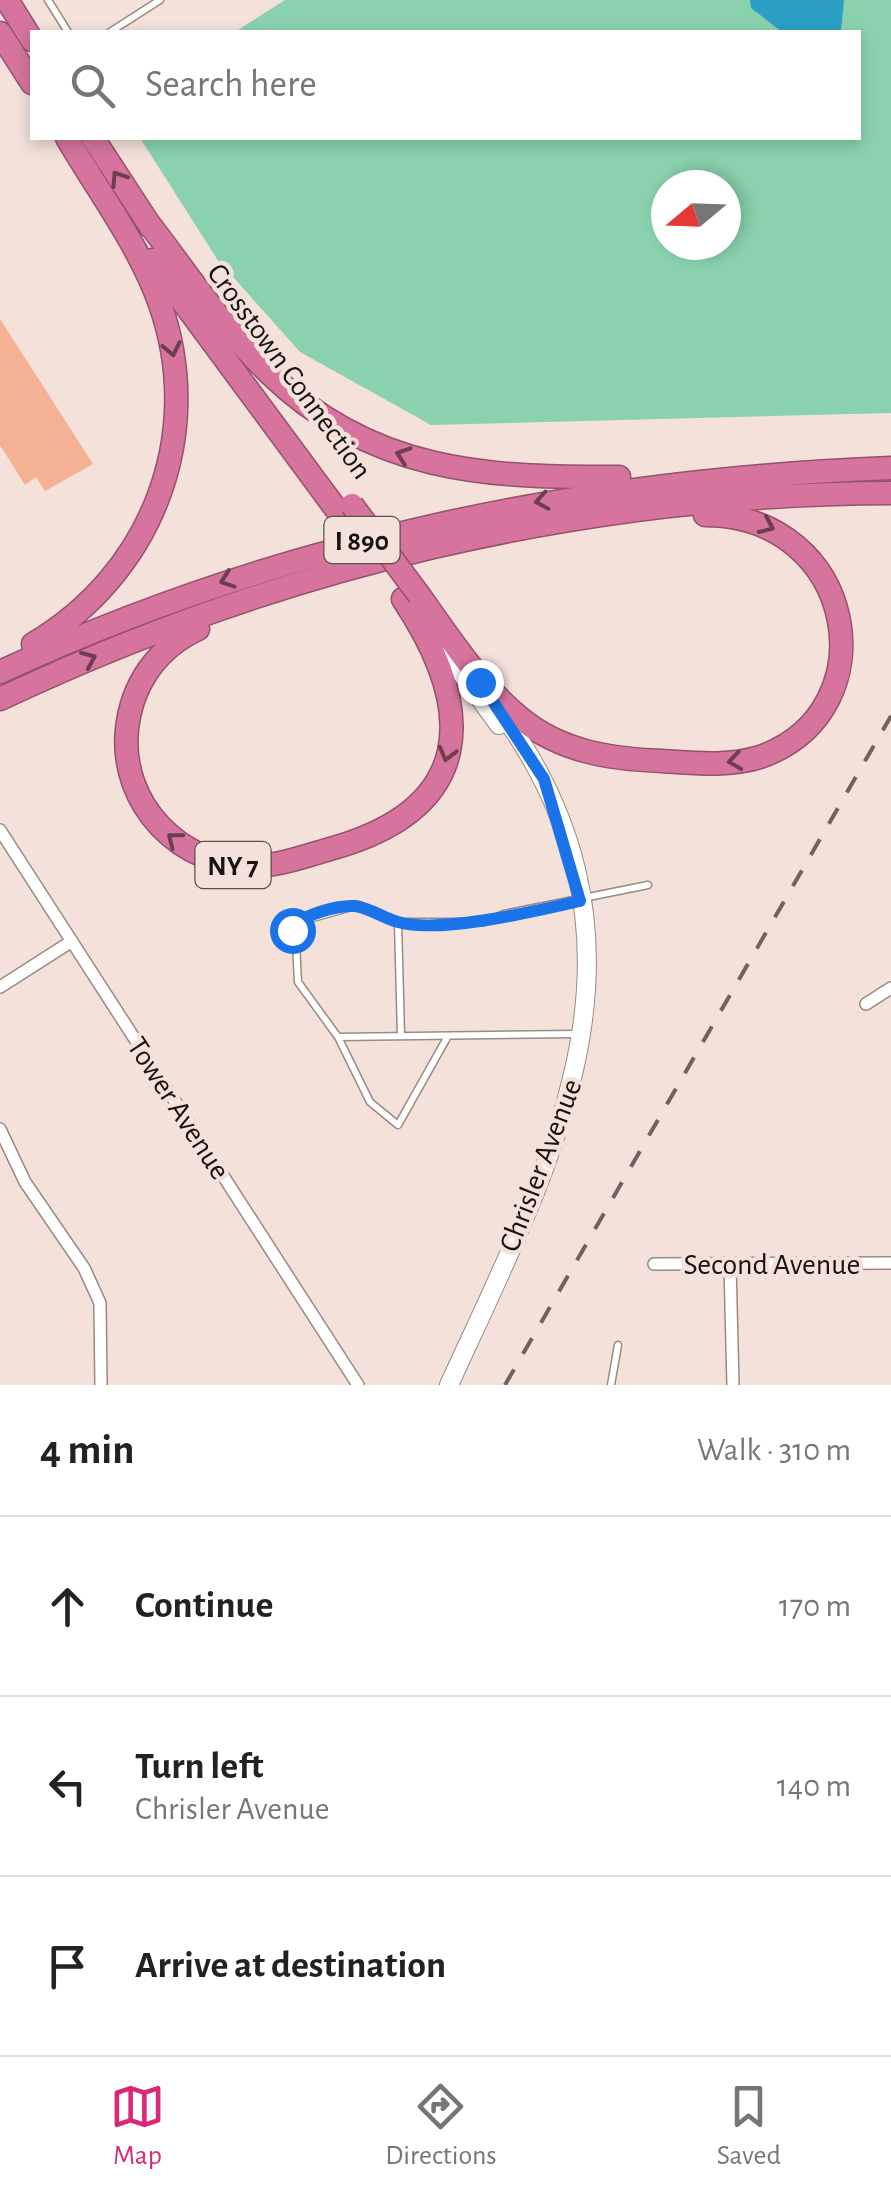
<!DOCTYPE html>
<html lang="en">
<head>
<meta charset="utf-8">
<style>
	body { margin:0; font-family:"Alegreya Sans",sans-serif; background:#f6f6f6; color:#222 }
	.compass { position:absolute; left:651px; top:170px; width:90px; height:90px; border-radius:50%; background:#fff; box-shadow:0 5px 15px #0003; rotate:251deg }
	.stop { position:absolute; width:30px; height:30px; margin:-22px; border:8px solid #1a73e8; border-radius:50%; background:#fff }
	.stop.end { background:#1a73e8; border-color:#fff; box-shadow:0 2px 10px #0008 }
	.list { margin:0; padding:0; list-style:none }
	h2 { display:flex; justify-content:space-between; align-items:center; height:130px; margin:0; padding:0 40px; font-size:42px }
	h2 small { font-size:32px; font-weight:400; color:#767676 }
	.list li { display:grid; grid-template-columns:65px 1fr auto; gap:30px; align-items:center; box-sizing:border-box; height:180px; padding:0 40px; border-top:2px solid #e0e0e0 }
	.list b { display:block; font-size:38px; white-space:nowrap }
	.list p { margin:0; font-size:32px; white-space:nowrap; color:#767676 }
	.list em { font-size:32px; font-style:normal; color:#767676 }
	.icon { flex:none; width:55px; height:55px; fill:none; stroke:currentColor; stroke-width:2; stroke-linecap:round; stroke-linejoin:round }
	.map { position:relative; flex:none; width:891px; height:1385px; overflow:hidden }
	.search { position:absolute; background:#fff; box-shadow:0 5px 15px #0003; left:30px; right:30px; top:30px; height:110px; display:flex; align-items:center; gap:25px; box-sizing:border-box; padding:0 35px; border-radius:0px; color:#767676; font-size:38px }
	.sheet { height:670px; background:#fff }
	nav { display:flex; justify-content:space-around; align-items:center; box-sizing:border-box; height:140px; border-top:2px solid #e0e0e0; background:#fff; font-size:28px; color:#767676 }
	nav a { display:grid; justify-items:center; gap:5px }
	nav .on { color:#db2777 }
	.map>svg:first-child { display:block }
	.green { fill:#8ad2ae; fill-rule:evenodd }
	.water { fill:#2d9fc5 }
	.building { fill:#f5b194 }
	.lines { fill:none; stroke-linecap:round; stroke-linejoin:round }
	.lane-casing { stroke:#9a8a83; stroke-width:9 }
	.street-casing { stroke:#9a8a83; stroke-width:14 }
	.secondary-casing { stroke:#9a8a83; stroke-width:20 }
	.highway-casing { stroke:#94526c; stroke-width:25 }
	.lane { stroke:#fff; stroke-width:6 }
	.street { stroke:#fff; stroke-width:11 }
	.secondary { stroke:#fff; stroke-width:18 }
	.highway { stroke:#d6749e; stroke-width:22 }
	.rail { stroke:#6e635f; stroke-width:4; stroke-dasharray:18 18; stroke-linecap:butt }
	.highway-bridge-casing { stroke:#94526c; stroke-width:25; stroke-linecap:butt }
	.highway-bridge { stroke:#d6749e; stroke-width:22 }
	.oneway { stroke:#6d3e50 }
	.route { stroke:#1a73e8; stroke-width:12 }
	.labels { text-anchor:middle; stroke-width:9; stroke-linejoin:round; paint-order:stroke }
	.shield { fill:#f3e1da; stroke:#5a504d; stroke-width:2.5 }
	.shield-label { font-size:28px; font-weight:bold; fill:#181210 }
	.street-label { font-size:30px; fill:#181210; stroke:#f3e1da }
</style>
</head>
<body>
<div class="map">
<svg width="891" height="1385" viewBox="0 0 891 1385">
	<rect width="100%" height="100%" fill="#f3e1da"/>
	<!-- green -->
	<path class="green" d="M 285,0 L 891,0 L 891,413 L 431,425 L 300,352 L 217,259 L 140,138 L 858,138 L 858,32 L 235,32 ZM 666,185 L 726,185 L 726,245 L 666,245 Z"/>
	<!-- water -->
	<path class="water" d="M 750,0 L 844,0 L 841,30 L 782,32 L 751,8 Z"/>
	<!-- building -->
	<path class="building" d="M 0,319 L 93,464 L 45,491 L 36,477 L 25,485 L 0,445 Z"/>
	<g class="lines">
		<defs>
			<path id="lane" d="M 48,0 L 68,32
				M 110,32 L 160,0
				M 398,922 L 401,1036
				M 577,1034 L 338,1037 L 298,982 L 295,923 L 355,906 L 398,922 L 484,922 L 504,914 L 648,885
				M 338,1037 L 370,1102 L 398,1125 L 448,1036
				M 611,1385 L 618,1345"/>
			<path id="street" d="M 0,830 L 358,1385
				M 0,987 L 72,941
				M 866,1004 L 891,988
				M 0,1129 L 25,1182 L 84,1268 L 100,1303 L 101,1385
				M 654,1264 L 891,1263
				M 730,1265 L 733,1385"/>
			<path id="secondary" d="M 429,629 L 499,725
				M 449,1385 C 555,1154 672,944 498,708"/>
			<path id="highway" d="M 7,0 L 32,40
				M 0,33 L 32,83
				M 93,138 L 151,227
				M 144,217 C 184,269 222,327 269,373 C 371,472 485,478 619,477
				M 152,260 L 336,509
				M 419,595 C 449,637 480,685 520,718 C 561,752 611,759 662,761 C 694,763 728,767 760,757 C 891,711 857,515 705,515
				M 198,629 C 157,648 132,684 127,729 C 119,804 181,868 256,866 C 281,865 306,856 330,849 C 475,809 478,712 403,599
				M 33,644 C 152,574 206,435 160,304 C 139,245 98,191 67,138
				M 0,672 C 283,541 580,480 891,468
				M 0,699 C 279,567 582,494 891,493"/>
		</defs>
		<!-- lane casing -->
		<use href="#lane" class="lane-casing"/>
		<!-- street casing -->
		<use href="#street" class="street-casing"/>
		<!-- secondary casing -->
		<use href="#secondary" class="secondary-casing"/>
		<!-- highway casing -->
		<use href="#highway" class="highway-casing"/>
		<!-- lane -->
		<use href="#lane" class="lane"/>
		<!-- street -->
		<use href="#street" class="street"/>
		<!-- secondary -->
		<use href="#secondary" class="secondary"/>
		<!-- highway -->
		<use href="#highway" class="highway"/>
		<!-- rail -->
		<path class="rail" d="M 505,1385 L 891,716"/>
		<defs>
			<path id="highway-bridge" d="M 352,505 L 419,595"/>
		</defs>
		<!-- highway-bridge casing -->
		<use href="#highway-bridge" class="highway-bridge-casing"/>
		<!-- highway-bridge -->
		<use href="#highway-bridge" class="highway-bridge"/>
	</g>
	<!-- one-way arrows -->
	<defs><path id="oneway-chevron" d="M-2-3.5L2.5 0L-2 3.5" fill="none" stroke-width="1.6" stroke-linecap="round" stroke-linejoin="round" transform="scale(2.5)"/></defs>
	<g class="oneway">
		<use href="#oneway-chevron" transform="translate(118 178) rotate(-123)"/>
		<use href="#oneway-chevron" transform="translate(172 349) rotate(78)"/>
		<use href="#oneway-chevron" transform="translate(403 455) rotate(-161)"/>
		<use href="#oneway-chevron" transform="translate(542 501) rotate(170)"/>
		<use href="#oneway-chevron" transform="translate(767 526) rotate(24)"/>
		<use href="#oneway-chevron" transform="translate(227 580) rotate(161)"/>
		<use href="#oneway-chevron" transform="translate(89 659) rotate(-23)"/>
		<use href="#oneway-chevron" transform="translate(447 754) rotate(105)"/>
		<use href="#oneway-chevron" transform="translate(735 761) rotate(172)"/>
		<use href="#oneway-chevron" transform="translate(174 839) rotate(-142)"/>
	</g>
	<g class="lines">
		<!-- route -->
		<path class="route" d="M 292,930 C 298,915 339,905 355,906 C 370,908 383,918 398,922 C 440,934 536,911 580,901 L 544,779 L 480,682"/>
	</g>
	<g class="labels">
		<!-- shield labels -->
		<g class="shield">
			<rect x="324.5" y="517" width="75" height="46" rx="8"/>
			<rect x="195.5" y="842" width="75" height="46" rx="8"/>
		</g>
		<g class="shield-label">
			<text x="362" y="550">I 890</text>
			<text x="233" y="875">NY 7</text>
		</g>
		<!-- street labels -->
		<g class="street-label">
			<text transform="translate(290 371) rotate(54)" y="10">Crosstown Connection</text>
			<text transform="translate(179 1108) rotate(57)" y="10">Tower Avenue</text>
			<text transform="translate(540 1165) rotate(-69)" y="10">Chrisler Avenue</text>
			<text x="772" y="1274">Second Avenue</text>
		</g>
	</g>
</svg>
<svg class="compass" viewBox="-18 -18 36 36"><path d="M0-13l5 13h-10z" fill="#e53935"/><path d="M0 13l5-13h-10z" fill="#767676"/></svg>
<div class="stop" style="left:292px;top:930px"></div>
<div class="stop end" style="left:480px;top:682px"></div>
<div class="search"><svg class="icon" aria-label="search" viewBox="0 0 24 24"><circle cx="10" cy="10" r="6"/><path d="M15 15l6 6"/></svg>Search here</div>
</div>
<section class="sheet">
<h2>4 min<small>Walk · 310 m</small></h2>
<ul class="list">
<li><svg class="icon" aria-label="ahead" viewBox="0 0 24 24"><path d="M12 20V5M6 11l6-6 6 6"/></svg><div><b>Continue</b></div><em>170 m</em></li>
<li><svg class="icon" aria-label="left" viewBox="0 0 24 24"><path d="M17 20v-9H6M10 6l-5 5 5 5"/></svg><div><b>Turn left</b><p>Chrisler Avenue</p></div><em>140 m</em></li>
<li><svg class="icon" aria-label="arrive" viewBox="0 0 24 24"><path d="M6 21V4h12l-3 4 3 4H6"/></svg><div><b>Arrive at destination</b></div></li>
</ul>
</section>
<nav>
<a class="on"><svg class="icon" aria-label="map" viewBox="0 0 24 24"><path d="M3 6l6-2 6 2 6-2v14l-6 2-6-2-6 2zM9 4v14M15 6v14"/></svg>Map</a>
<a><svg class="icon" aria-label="directions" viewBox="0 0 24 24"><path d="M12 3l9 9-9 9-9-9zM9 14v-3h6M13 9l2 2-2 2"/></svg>Directions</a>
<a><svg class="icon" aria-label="saved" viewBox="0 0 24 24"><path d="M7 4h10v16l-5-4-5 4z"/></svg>Saved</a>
</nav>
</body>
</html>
